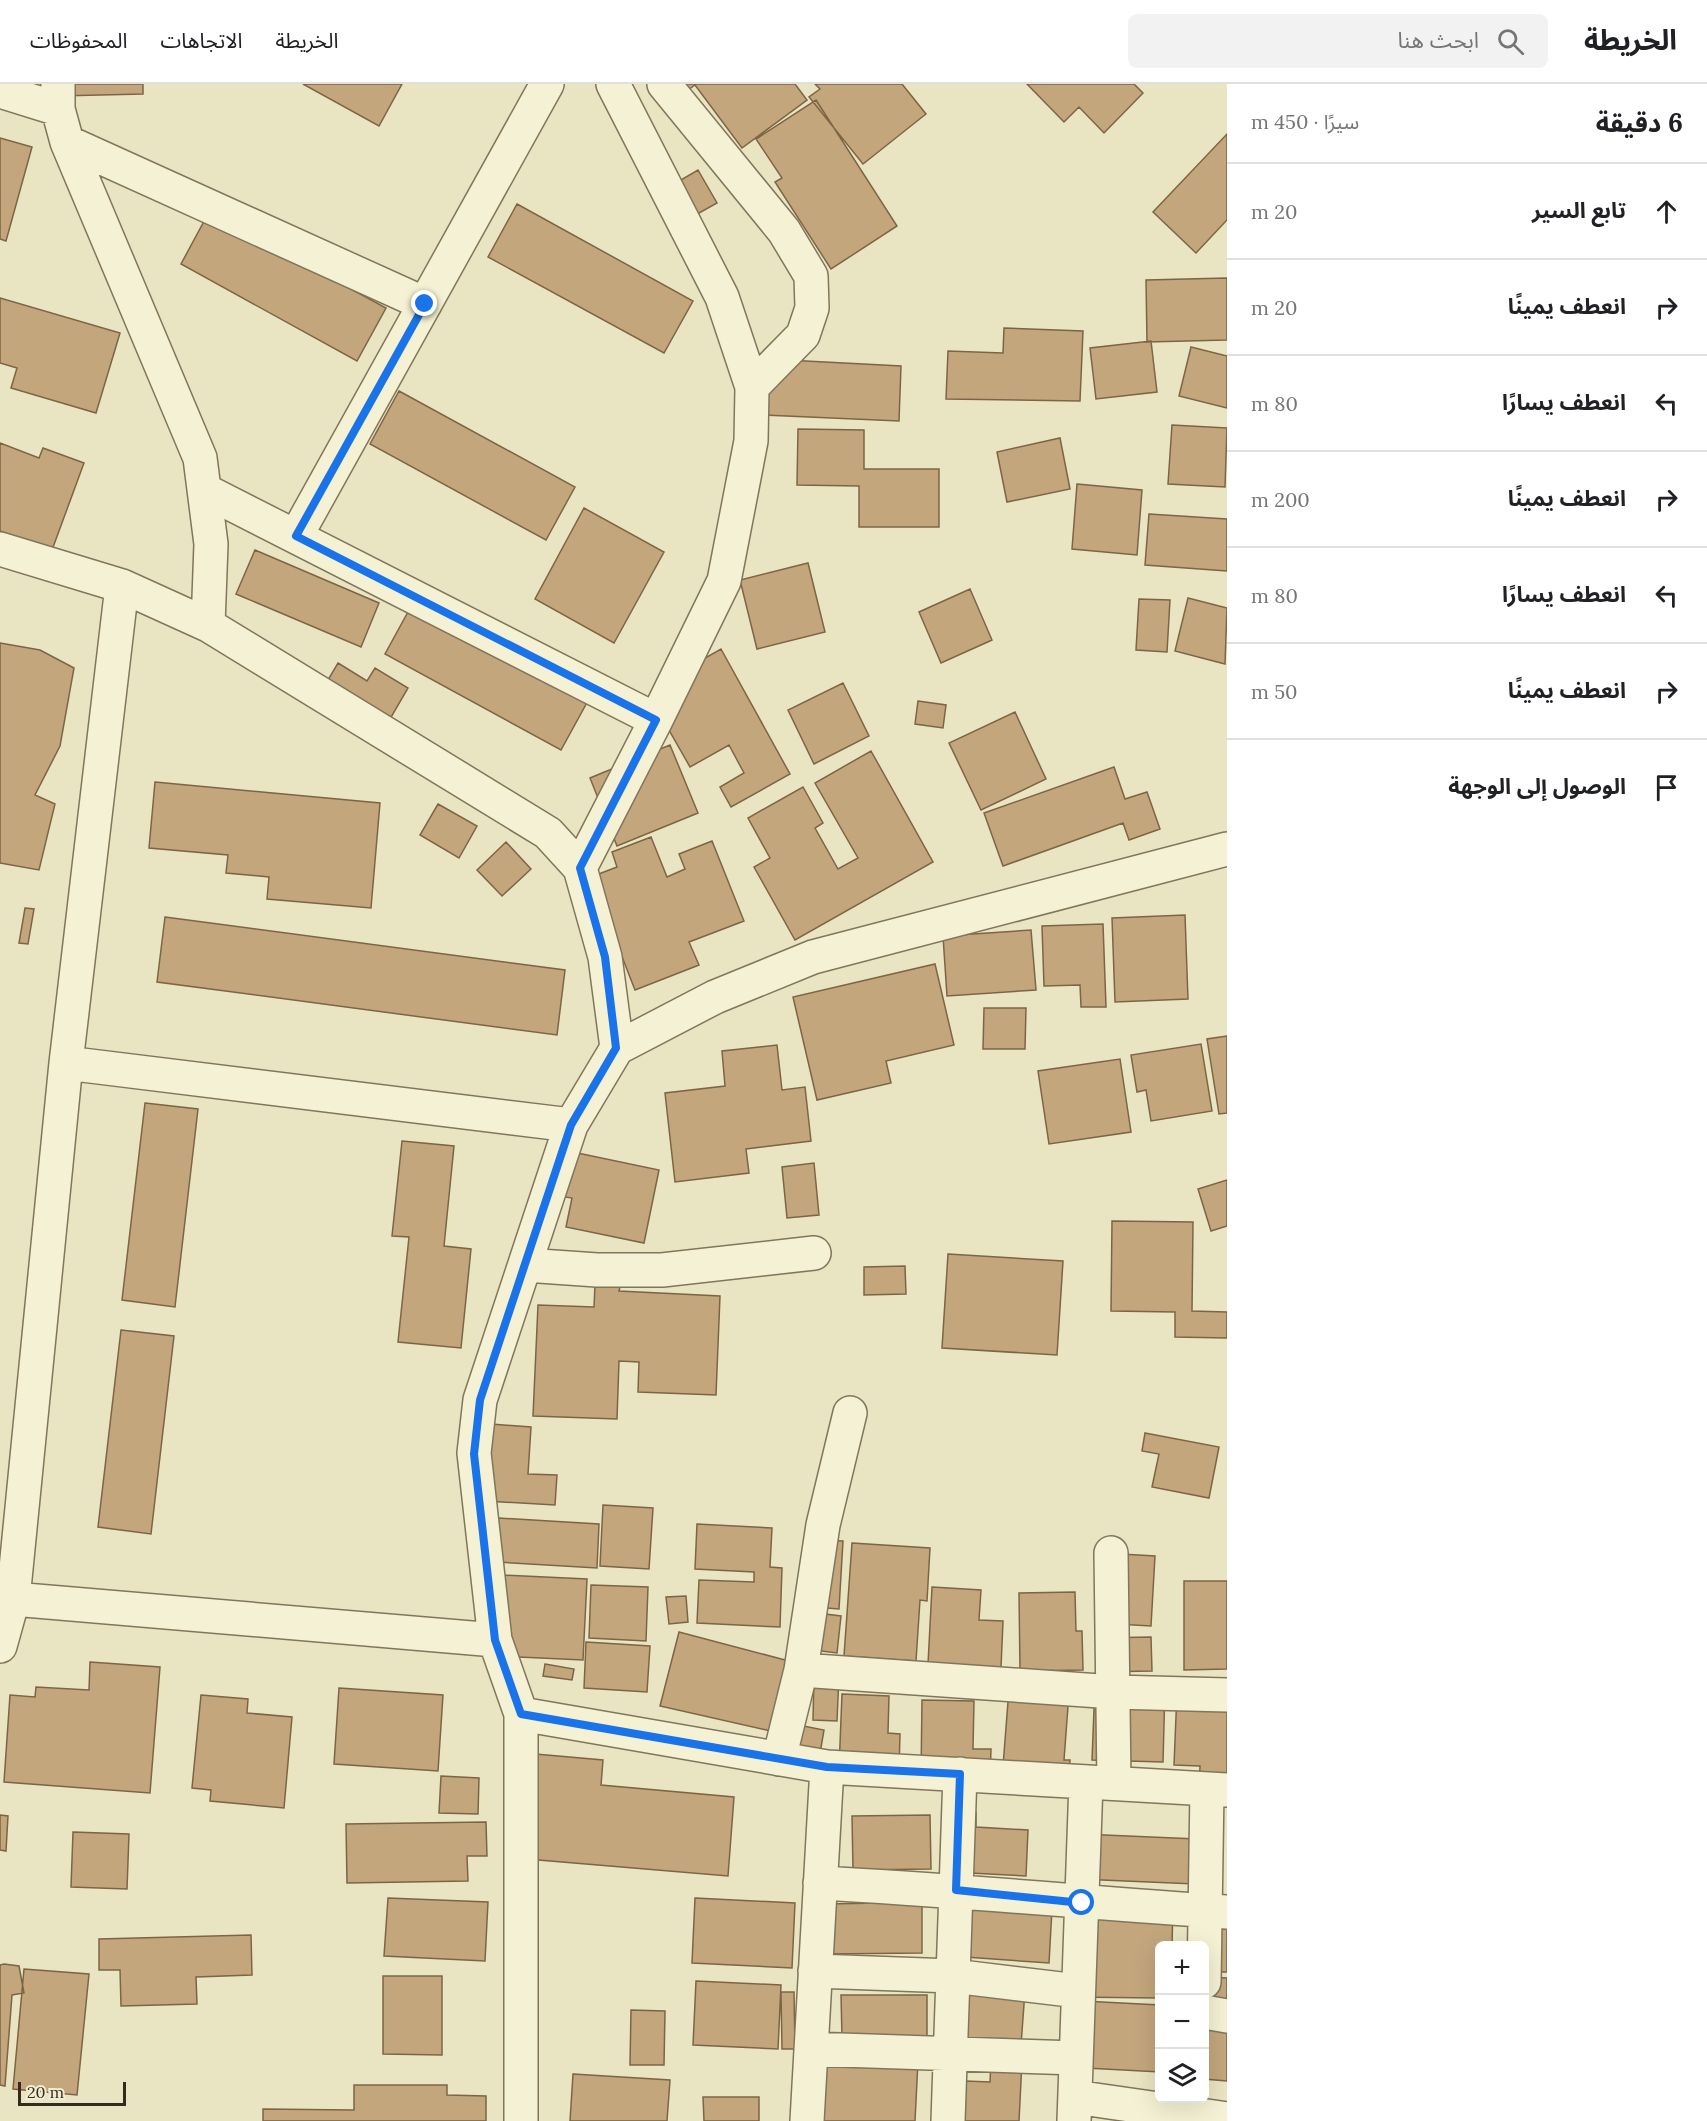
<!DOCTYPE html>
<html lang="ar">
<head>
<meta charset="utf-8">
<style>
	body { margin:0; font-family:Lora,"Noto Sans Arabic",serif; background:#f2f2f2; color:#202124; direction:rtl }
	.controls { position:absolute; right:18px; bottom:18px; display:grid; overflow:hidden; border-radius:9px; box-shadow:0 6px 24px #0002 }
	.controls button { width:54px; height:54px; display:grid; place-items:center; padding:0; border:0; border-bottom:2px solid #e0e0e0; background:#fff; color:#202124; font:30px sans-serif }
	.scale { position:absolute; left:18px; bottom:15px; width:108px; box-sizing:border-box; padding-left:6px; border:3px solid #322b1e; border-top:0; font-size:16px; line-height:21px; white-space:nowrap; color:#322b1e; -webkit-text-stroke:4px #f1edd1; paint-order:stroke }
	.stop { position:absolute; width:18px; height:18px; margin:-14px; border:4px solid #1a73e8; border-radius:50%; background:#fff }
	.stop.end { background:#1a73e8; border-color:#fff; box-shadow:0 2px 6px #0008 }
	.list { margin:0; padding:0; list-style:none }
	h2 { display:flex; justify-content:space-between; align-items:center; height:78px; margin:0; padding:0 24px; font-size:26px }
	h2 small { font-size:20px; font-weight:400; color:#757577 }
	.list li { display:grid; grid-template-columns:39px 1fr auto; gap:18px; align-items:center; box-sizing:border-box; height:96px; padding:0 24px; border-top:2px solid #e0e0e0 }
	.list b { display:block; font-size:22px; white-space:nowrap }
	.list em { font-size:20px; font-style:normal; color:#757577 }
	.icon { flex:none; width:33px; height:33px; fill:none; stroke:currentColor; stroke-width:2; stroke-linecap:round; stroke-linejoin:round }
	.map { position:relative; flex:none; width:1227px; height:2037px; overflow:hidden; direction:ltr }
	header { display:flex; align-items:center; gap:36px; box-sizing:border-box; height:84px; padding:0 30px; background:#fff; border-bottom:2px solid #e0e0e0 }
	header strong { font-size:28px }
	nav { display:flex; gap:33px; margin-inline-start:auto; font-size:21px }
	.search { width:420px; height:54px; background:#f2f2f2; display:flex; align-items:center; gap:15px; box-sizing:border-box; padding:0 21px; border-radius:9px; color:#757577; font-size:22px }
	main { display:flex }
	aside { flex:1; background:#fff }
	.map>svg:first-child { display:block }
	.building { fill:#c3a67c; stroke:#7d6544; stroke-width:1.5 }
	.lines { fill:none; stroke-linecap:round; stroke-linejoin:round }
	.minor-casing { stroke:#81765b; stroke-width:36 }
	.minor { stroke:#f4f1d4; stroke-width:33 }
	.route { stroke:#1a73e8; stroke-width:8 }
</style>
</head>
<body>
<header>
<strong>الخريطة</strong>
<div class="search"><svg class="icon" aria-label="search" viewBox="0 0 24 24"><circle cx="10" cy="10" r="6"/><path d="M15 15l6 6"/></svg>ابحث هنا</div>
<nav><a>الخريطة</a><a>الاتجاهات</a><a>المحفوظات</a></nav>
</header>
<main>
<aside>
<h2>6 دقيقة<small>سيرًا · 450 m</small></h2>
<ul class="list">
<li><svg class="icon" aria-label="ahead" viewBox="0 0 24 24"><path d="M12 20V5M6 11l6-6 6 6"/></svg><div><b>تابع السير</b></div><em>20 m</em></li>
<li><svg class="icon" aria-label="right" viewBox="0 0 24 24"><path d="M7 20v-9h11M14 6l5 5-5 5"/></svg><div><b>انعطف يمينًا</b></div><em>20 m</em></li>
<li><svg class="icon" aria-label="left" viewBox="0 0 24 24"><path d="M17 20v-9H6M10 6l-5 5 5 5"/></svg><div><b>انعطف يسارًا</b></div><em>80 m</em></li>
<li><svg class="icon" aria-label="right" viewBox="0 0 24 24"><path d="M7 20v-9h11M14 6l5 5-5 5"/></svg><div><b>انعطف يمينًا</b></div><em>200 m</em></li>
<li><svg class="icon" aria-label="left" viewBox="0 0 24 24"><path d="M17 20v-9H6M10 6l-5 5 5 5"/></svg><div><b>انعطف يسارًا</b></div><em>80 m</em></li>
<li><svg class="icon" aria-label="right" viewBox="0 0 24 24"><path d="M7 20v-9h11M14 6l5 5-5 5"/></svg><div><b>انعطف يمينًا</b></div><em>50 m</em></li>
<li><svg class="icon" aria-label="arrive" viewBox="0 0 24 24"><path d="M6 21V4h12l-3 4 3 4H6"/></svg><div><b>الوصول إلى الوجهة</b></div></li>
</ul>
</aside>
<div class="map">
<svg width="1227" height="2037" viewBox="0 0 1227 2037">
	<rect width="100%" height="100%" fill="#e9e4c2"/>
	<!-- building -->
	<path class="building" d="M 58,0 L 143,0 L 143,10 L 58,12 Z
		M 303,0 L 402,0 L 379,42 Z
		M 684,0 L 795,0 L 807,16 L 742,64 L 695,1 L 688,6 Z
		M 815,0 L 902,0 L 926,30 L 863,80 L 809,13 L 820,5 Z
		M 1027,0 L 1134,0 L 1143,9 L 1104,49 L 1079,23 L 1064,38 Z
		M 816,16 L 897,142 L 831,185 L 775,98 L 782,94 L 756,55 Z
		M 1227,50 L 1227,136 L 1196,169 L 1153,128 Z
		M 0,54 L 32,63 L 6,157 L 0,155 Z
		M 698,86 L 717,119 L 685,137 L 667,104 Z
		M 517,120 L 693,217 L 664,269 L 488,173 Z
		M 209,128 L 386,224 L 357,277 L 181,180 Z
		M 1227,194 L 1227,256 L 1147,258 L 1146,196 Z
		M 0,214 L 120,249 L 96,329 L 11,304 L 17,284 L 0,279 Z
		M 1004,244 L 1083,247 L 1080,317 L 946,315 L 948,267 L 1003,269 Z
		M 1151,257 L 1157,308 L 1096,315 L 1090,264 Z
		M 1191,263 L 1227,272 L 1227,324 L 1179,312 Z
		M 767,275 L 901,282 L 899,337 L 764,331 Z
		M 399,307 L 575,403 L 546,456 L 370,360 Z
		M 1172,341 L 1227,344 L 1225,403 L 1168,400 Z
		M 798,345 L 864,346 L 864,385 L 939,385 L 939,443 L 859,443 L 859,402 L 797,401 Z
		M 1060,354 L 1070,405 L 1007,418 L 997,368 Z
		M 0,359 L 39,374 L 43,364 L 84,379 L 52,466 L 0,447 Z
		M 1077,400 L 1142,406 L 1137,471 L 1072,465 Z
		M 584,424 L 664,468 L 614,559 L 535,515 Z
		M 1149,430 L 1227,435 L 1227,487 L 1145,481 Z
		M 255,466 L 379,519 L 361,563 L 236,510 Z
		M 808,479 L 825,548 L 757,565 L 740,496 Z
		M 970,505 L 992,556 L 941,579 L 919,528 Z
		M 1188,514 L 1227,524 L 1225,580 L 1175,567 Z
		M 1139,515 L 1170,516 L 1167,568 L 1136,566 Z
		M 414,517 L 590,613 L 561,666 L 385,570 Z
		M 0,559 L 40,566 L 74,584 L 60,662 L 35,711 L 55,720 L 39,786 L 0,779 Z
		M 721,565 L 790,690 L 731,723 L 720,703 L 744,689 L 729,661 L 690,683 L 661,632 L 668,628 L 654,603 Z
		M 338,579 L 367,597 L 375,584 L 408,604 L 386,642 L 312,623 Z
		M 843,599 L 869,652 L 814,680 L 788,626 Z
		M 918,617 L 946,621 L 943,644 L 915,640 Z
		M 1015,628 L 1046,695 L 981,726 L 949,659 Z
		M 670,661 L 698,729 L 617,762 L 590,694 Z
		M 871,667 L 933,778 L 795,856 L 754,783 L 770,774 L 748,734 L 803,703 L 823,739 L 815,744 L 838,785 L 858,774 L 815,699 Z
		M 1114,683 L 1125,715 L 1147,708 L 1160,745 L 1129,756 L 1123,739 L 1003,782 L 984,729 Z
		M 155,698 L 380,719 L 371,824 L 267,815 L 269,793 L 226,789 L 228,771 L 149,764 Z
		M 438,720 L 477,742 L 459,774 L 420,751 Z
		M 651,753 L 667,793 L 685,785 L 679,770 L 712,757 L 744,837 L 689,858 L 699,881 L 635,906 L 591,793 L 617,783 L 612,768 Z
		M 506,758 L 531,785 L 502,812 L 477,786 Z
		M 25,824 L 34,825 L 28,860 L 19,859 Z
		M 1185,831 L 1188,915 L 1115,918 L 1112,834 Z
		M 165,833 L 565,886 L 557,951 L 157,898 Z
		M 1103,840 L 1106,923 L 1081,923 L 1080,901 L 1044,902 L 1042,842 Z
		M 1031,846 L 1036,906 L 947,912 L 943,852 Z
		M 935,880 L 954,961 L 886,977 L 891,999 L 817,1016 L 793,913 Z
		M 984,924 L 1026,924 L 1025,965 L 983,965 Z
		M 1227,952 L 1227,1029 L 1219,1030 L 1207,955 Z
		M 1201,960 L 1212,1027 L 1151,1037 L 1146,1006 L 1137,1008 L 1131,971 Z
		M 777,961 L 782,1006 L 805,1003 L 811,1057 L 746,1065 L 749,1089 L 675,1098 L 665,1009 L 725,1002 L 722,967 Z
		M 1120,975 L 1131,1048 L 1049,1060 L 1038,987 Z
		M 145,1019 L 198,1025 L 175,1223 L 122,1216 Z
		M 402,1057 L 454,1062 L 444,1162 L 471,1165 L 461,1264 L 398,1258 L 409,1153 L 392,1152 Z
		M 568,1067 L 659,1086 L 644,1159 L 566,1143 L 572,1114 L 559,1112 Z
		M 814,1079 L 819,1131 L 787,1134 L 782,1083 Z
		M 1227,1096 L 1227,1142 L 1211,1147 L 1198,1105 Z
		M 1112,1137 L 1193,1138 L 1192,1227 L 1227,1228 L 1227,1254 L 1175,1253 L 1175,1228 L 1111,1227 Z
		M 948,1170 L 1063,1177 L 1057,1271 L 942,1264 Z
		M 905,1182 L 906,1210 L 864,1211 L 864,1183 Z
		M 595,1201 L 620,1203 L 619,1207 L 720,1212 L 716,1311 L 638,1308 L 639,1278 L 619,1277 L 617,1335 L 533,1332 L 538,1221 L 594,1223 Z
		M 121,1246 L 174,1252 L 151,1450 L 98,1443 Z
		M 491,1340 L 531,1343 L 528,1390 L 557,1391 L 555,1421 L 486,1417 Z
		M 1145,1349 L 1219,1363 L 1209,1414 L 1152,1403 L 1159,1370 L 1142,1367 Z
		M 603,1421 L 653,1424 L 649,1485 L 600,1482 Z
		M 498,1434 L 599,1440 L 597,1484 L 496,1478 Z
		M 697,1440 L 772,1444 L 770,1483 L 782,1484 L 780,1543 L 697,1539 L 699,1496 L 754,1498 L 754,1488 L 695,1485 Z
		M 818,1456 L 843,1457 L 839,1525 L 813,1523 Z
		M 852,1459 L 930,1464 L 927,1517 L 920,1516 L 916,1577 L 844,1572 Z
		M 1103,1469 L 1155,1472 L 1151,1542 L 1099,1539 Z
		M 502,1491 L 587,1495 L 583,1576 L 498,1572 Z
		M 1184,1497 L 1227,1497 L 1227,1585 L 1184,1586 Z
		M 591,1501 L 648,1503 L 646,1557 L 589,1554 Z
		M 932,1503 L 981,1506 L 979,1536 L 1003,1537 L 1001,1584 L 928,1580 Z
		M 1075,1508 L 1076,1547 L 1082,1547 L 1083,1586 L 1020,1587 L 1019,1509 Z
		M 686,1512 L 688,1538 L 669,1540 L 666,1513 Z
		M 809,1528 L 841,1532 L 837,1569 L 806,1565 Z
		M 679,1548 L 789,1577 L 771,1647 L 660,1622 Z
		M 1151,1553 L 1152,1587 L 1098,1588 L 1098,1554 Z
		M 586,1558 L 650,1562 L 647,1608 L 584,1604 Z
		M 90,1578 L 160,1583 L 150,1709 L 4,1698 L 10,1611 L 35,1613 L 36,1603 L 89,1606 Z
		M 545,1580 L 574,1585 L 572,1596 L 543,1592 Z
		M 814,1590 L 839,1591 L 837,1637 L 813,1636 Z
		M 1095,1600 L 1165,1603 L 1163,1678 L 1092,1676 Z
		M 339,1604 L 443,1611 L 438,1687 L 334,1680 Z
		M 1009,1605 L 1069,1609 L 1064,1676 L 1070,1676 L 1068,1700 L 1002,1695 Z
		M 1177,1608 L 1227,1610 L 1227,1706 L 1199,1705 L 1200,1682 L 1174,1681 Z
		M 842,1610 L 889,1612 L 888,1649 L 900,1650 L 899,1687 L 839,1685 Z
		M 201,1611 L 248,1615 L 247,1629 L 292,1633 L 284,1724 L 210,1717 L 211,1706 L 192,1704 Z
		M 922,1616 L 974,1617 L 973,1665 L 991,1665 L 990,1695 L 921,1693 Z
		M 783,1638 L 824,1646 L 817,1687 Z
		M 524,1669 L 603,1676 L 601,1701 L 734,1713 L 728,1792 L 515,1774 Z
		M 441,1692 L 479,1694 L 478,1730 L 439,1729 Z
		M 954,1728 L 976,1728 L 976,1743 L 1028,1746 L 1026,1792 L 951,1788 Z
		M 0,1731 L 8,1732 L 6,1767 L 0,1766 Z
		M 930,1731 L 931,1785 L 853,1786 L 852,1732 Z
		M 486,1738 L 487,1772 L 467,1772 L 468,1797 L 347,1799 L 346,1740 Z
		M 73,1748 L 129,1750 L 127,1805 L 71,1803 Z
		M 1081,1750 L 1197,1755 L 1195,1800 L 1079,1795 Z
		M 882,1809 L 922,1809 L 922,1869 L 825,1870 L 824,1820 L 882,1819 Z
		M 388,1814 L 488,1818 L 485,1877 L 384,1872 Z
		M 695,1814 L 795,1819 L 792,1884 L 692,1879 Z
		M 955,1818 L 1052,1825 L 1049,1879 L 951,1872 Z
		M 1173,1821 L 1172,1862 L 1160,1862 L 1160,1914 L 1070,1913 L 1072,1824 Z
		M 1221,1844 L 1227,1844 L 1227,1888 L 1221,1888 Z
		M 251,1851 L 252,1891 L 196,1893 L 197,1920 L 121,1922 L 120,1886 L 99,1886 L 99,1855 Z
		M 4,1880 L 19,1882 L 24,1909 L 12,1911 L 5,2002 L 0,2001 L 0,1881 Z
		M 24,1885 L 89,1890 L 77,2011 L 13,2005 Z
		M 383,1892 L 442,1892 L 442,1971 L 383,1970 Z
		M 1204,1893 L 1227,1894 L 1227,1916 L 1204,1915 Z
		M 974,1896 L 1025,1907 L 1021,1961 L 947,1957 Z
		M 696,1897 L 781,1901 L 778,1965 L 693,1961 Z
		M 781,1908 L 794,1908 L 795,1965 L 782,1965 Z
		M 841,1911 L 927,1911 L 927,1954 L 842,1954 Z
		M 1063,1916 L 1160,1921 L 1160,1988 L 1086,1984 Z
		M 631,1926 L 665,1927 L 664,1981 L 630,1981 Z
		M 1204,1932 L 1227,1933 L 1227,1997 L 1204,1995 Z
		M 815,1973 L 918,1977 L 915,2037 L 812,2037 Z
		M 991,1975 L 1022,1977 L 1019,2037 L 964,2037 L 966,1997 L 990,1998 Z
		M 573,1990 L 670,1996 L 667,2037 L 570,2037 Z
		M 354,2001 L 447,2001 L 447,2011 L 486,2012 L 486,2037 L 263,2037 L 263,2025 L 354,2026 Z
		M 703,2013 L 759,2013 L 759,2037 L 704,2037 Z"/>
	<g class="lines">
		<defs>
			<path id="minor" d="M 58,0 L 58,25 L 67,58 L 200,374 L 211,460 L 208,541
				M 664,0 L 784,147 L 811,192 L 812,224 L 803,251 L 752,303
				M 0,7 L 58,25
				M 67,58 L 425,220
				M 204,406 L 656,636
				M 296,452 L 547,0
				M 0,465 L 122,502 L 208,541 L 548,749 L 580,784 L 605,873 L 617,964
				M 580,784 L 656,636 L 724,497 L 751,357 L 752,303 L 722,213 L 613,0
				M 66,979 L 571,1041
				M 525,1181 L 597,1186 L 662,1186 L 814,1169
				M 1111,1469 L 1114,1699
				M 13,1515 L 495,1556
				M 0,1562 L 13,1515 L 66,979 L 122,502
				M 801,1586 L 1114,1608 L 1227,1611
				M 521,1630 L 827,1683 L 1227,1706
				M 779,1675 L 801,1586 L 823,1441 L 850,1329
				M 820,1799 C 956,1806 1091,1819 1227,1828
				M 815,1887 L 953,1892 L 1078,1907
				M 1204,1898 L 1207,1705
				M 1204,1928 L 1227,1932
				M 811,1965 L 1076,1974
				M 1075,2013 L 1227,2035
				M 521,2037 L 521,1630 L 495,1556 L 474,1369 L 480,1316 L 571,1041 L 617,964 L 715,913 L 813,873 L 1227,765
				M 807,2037 L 827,1683
				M 948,2037 L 960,1690
				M 1074,2037 L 1086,1698"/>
		</defs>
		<!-- minor casing -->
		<use href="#minor" class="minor-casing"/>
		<!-- minor -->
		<use href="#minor" class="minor"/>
	</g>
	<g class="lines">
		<!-- route -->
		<path class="route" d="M 425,220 L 296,452 L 656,636 L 580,784 L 605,873 L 616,964 L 571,1041 L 480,1316 L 474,1370 L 495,1556 L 521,1630 L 827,1683 L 960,1690 L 956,1806 L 1082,1819"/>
	</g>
</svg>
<div class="controls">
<button>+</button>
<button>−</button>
<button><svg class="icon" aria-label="layers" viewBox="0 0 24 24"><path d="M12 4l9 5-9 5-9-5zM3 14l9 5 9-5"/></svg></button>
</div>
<div class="scale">20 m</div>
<div class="stop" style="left:1082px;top:1819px"></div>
<div class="stop end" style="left:425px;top:220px"></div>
</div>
</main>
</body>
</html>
